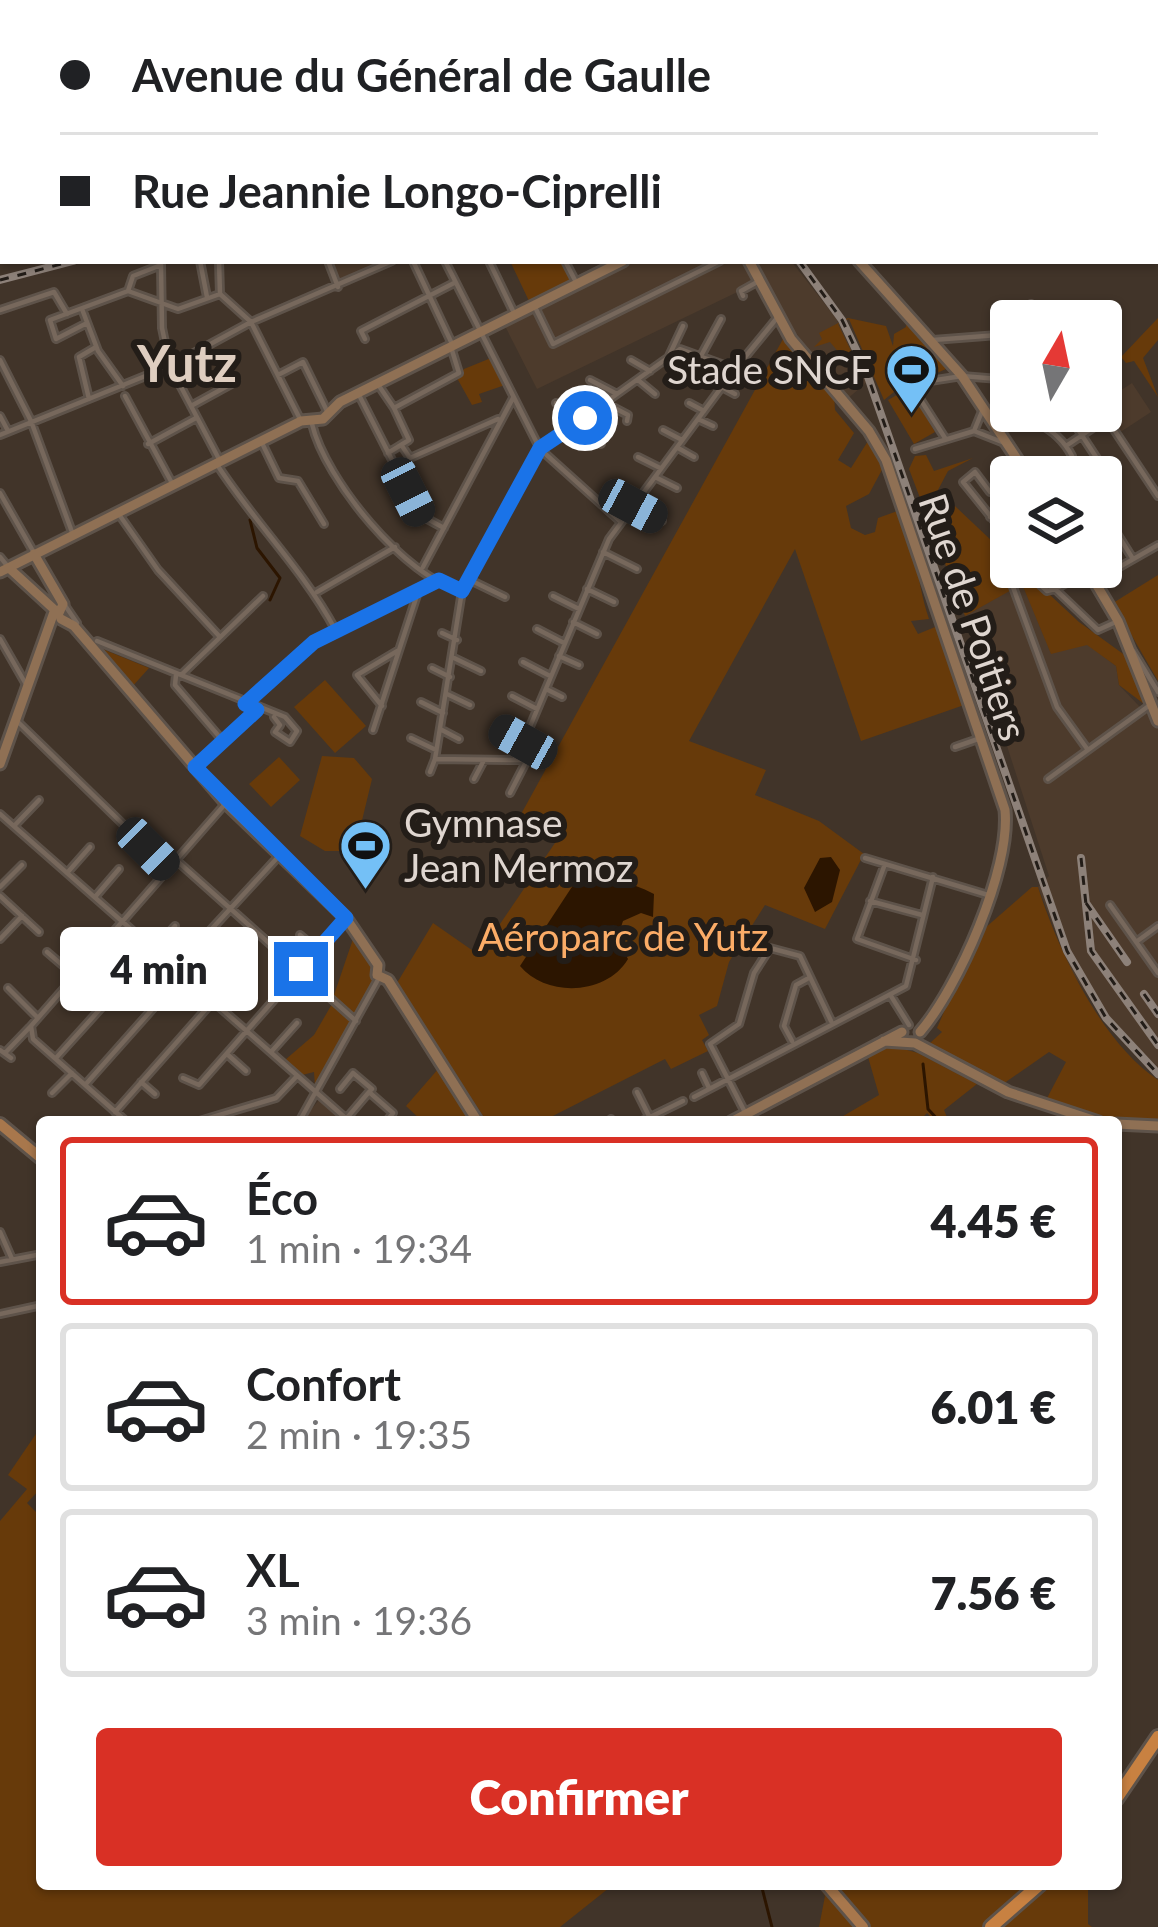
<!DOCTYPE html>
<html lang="fr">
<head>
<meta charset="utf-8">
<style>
	:root { --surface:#fff; --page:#f6f6f6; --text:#202124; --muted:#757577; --line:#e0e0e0; --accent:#d93025 }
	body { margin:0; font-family:Lato,sans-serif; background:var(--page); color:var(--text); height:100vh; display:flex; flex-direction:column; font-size:45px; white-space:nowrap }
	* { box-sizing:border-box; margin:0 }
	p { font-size:39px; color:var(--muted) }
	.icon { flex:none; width:66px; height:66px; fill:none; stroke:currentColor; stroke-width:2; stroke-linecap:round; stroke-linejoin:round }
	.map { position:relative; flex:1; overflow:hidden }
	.drawer { position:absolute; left:36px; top:1116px; width:1086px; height:774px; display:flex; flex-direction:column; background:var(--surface); border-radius:12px; box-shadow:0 3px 9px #0004 }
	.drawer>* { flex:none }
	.banner { position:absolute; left:0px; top:0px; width:1158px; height:264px; box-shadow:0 3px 9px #0004; display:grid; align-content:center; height:264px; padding:0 60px; background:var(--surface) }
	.needle { width:78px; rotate:9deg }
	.tools { position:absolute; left:990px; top:300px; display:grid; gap:24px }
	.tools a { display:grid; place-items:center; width:132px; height:132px; border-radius:12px; background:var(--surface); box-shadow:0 3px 9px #0004; font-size:60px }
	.end { position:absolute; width:54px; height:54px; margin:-27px; border:15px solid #1a73e8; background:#fff; box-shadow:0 0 0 6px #fff }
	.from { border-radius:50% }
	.bubble { position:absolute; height:84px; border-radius:12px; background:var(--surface); box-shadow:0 3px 9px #0004; font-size:39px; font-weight:800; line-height:84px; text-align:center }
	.car { position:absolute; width:36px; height:72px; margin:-36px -18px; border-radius:15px; box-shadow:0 0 9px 3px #0007; background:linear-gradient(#222 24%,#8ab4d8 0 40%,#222 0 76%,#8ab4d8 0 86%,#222 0) }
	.banner b { display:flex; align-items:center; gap:42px; height:114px; font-size:45px }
	.banner b+b { border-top:3px solid var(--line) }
	.banner i { width:30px; height:30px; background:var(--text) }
	ul { padding:21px 0 0; list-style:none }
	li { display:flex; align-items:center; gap:36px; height:168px; margin:0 24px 18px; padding:0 36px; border:6px solid var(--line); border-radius:12px }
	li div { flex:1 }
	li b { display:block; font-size:45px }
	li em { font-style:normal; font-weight:800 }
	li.active { border-color:var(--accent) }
	li>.icon { width:108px; height:108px; stroke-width:1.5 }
	.cta { display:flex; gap:24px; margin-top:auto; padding:24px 60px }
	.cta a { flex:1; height:138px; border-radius:12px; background:var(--accent); color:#fff; font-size:48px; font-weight:800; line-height:138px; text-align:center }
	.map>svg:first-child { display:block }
	.built { fill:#4d3b2c }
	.green { fill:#673a0a }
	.water { fill:#2c1500 }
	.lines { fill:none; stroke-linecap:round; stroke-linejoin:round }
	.stream { stroke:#2c1500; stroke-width:3 }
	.street-casing { stroke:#5e534a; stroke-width:10 }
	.secondary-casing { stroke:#5e534a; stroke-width:15 }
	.primary-casing { stroke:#5e534a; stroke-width:16 }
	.highway-casing { stroke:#5e534a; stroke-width:18 }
	.street { stroke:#77685c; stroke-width:4.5 }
	.secondary { stroke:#8f7054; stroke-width:9 }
	.primary { stroke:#a8774c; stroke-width:10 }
	.highway { stroke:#c88141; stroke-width:12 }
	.rail-casing { stroke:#8d8179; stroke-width:8 }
	.rail { stroke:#231d18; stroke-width:3; stroke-dasharray:9; stroke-linecap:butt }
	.route { stroke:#1a73e8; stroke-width:15 }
	.labels { text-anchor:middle; stroke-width:12; stroke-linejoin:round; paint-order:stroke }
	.poi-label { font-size:39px; fill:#dfd6d0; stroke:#231d18; text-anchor:end }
	.street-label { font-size:39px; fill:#dfd6d0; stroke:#231d18 }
	.park-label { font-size:39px; fill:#fbac67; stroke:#231d18 }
	.district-label { font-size:51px; font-weight:bold; fill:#dfcec0; stroke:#231d18 }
</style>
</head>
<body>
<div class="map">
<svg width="1158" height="1927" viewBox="0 0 1158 1927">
	<rect width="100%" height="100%" fill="#413429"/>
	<!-- built -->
	<path class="built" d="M 713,0 L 1030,0 L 1031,3 L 708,3 Z
		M 331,261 L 386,261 L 338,282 Z
		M 629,261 L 791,261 L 836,318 L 867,382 L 846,400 L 758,282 L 537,389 L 504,324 Z
		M 1132,383 L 1151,412 L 1119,433 L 1101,403 Z
		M 1022,583 L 1051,653 L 1087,644 L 1116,666 L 1119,685 L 1158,726 L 1158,1080 L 1105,1021 L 1070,969 L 1038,887 L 1049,876 L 965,616 Z
		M 319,1100 L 322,1101 L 347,1122 L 301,1122 Z"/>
	<!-- green -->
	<path class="green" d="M 0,0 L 133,0 L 135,3 L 3,3 L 0,59 Z
		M 510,261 L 563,261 L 573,280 L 529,301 Z
		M 848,318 L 886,326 L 893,346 L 894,334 L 906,327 L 906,321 L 948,368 L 924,379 L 898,352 L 910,379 L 884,400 L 849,319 L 838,324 L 865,380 L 852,356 L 841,355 L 830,342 L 814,347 L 822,339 L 819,333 Z
		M 1158,318 L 1158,340 L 1143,358 L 1158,397 L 1134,361 L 1126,363 L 1121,357 Z
		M 783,339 L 834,396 L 835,410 L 854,433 L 838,460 L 851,468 L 868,441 L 884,466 L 869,494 L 846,506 L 851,528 L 865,535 L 875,532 L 878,518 L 903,509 C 917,549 916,580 929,619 L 911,621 L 918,634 L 940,625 L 967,704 L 861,741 L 795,549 L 689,741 L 766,770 L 755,795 L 819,821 L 864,854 L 825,929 L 765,905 L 729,962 L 717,1006 L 699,1015 L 709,1035 L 702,1040 L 708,1051 L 671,1069 L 665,1059 L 541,1122 L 503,1122 L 499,1116 L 487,1122 L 397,983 L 433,923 L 479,955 L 559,837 L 520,816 Z
		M 491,358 L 505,385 L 479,394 L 482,402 L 472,405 L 457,378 L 464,369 Z
		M 909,388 L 935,432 L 914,444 L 888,400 Z
		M 926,455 L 934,471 L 973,458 L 948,471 L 938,490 L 1011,559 L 1011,567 L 1020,567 L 1079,622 L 1126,656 L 1144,704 L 1119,685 L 1116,666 L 1087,645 L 1051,654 L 1022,584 L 965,616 L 909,469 L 915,456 Z
		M 1158,575 L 1158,681 L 1113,603 Z
		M 100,648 L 149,668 L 131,688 Z
		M 325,680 L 366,726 L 335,753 L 294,707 Z
		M 322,756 L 354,758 L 372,779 L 358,837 L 340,851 L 325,851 L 300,836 Z
		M 279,757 L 300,780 L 271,807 L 249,784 Z
		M 1032,887 L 1038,887 C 1058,950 1101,1042 1158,1080 L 1158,1122 L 1091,1117 L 1045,1102 L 1066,1062 L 1049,1052 L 1000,1086 L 929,1044 L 942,1032 L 937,1028 L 977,935 Z
		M 354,936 L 372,964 L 375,981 L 353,1016 L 334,995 Z
		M 332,1004 L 353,1024 L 315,1086 L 314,1072 L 302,1075 L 285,1060 L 314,1035 Z
		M 889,1045 L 918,1053 L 977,1084 L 944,1110 L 949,1122 L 936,1122 L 927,1113 L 918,1122 L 833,1122 L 879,1095 L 866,1050 Z
		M 439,1068 L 472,1122 L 423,1122 L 406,1106 Z
		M 42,1425 L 42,1487 L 27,1503 L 42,1518 L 42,1884 L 614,1884 L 560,1927 L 0,1927 L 0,1521 L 27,1489 L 8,1475 Z
		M 817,1884 L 1088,1884 L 1088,1924 L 1092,1927 L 819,1927 L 825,1896 Z"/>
	<!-- water -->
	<path class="water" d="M 831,857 L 840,870 L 832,902 L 815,912 L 804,888 L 820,858 Z
		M 583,870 C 608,878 629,881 654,894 L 653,917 L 641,913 L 623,921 L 617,939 L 628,959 C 607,995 547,998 520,966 Z"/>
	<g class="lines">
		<!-- stream -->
		<path class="stream" d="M 250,520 L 257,548 L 280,578 L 270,600
			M 923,1064 L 928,1109 L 940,1122
			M 761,1884 L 772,1927"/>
		<defs>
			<path id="street" d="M 791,0 L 792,3
				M 200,261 L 207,297
				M 219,261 L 220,294 L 251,322 L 301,421
				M 328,261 L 338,287
				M 413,261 L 453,346
				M 445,261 L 540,449 L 621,522
				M 489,261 L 515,315
				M 565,261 L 577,284
				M 161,265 L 162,328 L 170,366 L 220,461
				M 128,291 L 178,309 L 220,294
				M 128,291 L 133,276 L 161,265
				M 743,296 L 741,291 L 759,281
				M 1031,304 L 1042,321
				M 534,305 L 553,344 L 720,261
				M 82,309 L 98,351 L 123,386
				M 0,310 L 54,292 L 67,314
				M 87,323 L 56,339 L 50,320 L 128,291
				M 365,339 L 361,331 L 454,283
				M 933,340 L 1011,334
				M 702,354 L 721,319
				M 668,358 L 683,326
				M 0,360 L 31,421 L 72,532
				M 631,360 L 650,371
				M 1101,367 L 1105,372
				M 736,368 L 777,318
				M 278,375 L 303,362 L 328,413
				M 590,380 L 617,394
				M 638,380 L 655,394
				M 377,383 L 394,408 L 459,373 L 451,347
				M 722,387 L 735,394
				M 359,395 L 420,515 L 444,528
				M 125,396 L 173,485
				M 89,399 L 79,357 L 96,347
				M 556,403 L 583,417
				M 689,403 L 704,411
				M 607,404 L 628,415 L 627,421
				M 191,406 L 233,383
				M 1101,410 L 1158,496
				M 1066,411 L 1115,486 L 1101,498
				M 0,416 L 8,431
				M 989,417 C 1022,410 1057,427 1072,456 L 1069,477
				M 698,419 L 713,426
				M 312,424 C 325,479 405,578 462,591
				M 575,428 L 601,444
				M 663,430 L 682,440
				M 974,431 L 1002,442
				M 974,431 L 983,409
				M 0,435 L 170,366 L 251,322 L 392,261
				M 945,438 L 915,391 L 917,383 L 962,376 L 1011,380
				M 262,443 L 279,478 L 298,481 L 324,524
				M 148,444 L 196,418
				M 402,446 L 410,458 L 498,419
				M 1066,446 L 1106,419
				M 678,448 L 694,457
				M 915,449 L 974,431
				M 388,453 L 409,440 L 394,408
				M 638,457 L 660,468
				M 216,463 C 253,521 302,568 335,629
				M 655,477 L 677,488
				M 613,484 L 639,497
				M 0,493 L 33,551
				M 1011,498 L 1003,487 L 990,492 L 975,472 L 963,482 L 1008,538 L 1002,557 L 1057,707 L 1088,750
				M 635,507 L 662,521
				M 1101,508 L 1133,559
				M 118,513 L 158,570 L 220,637
				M 990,517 L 1011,503
				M 603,552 L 637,569
				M 0,557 L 9,568
				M 423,567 L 513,398
				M 1021,567 L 1047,591 L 1055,589 L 1098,630 L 1118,621
				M 472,581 L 505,597
				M 1095,581 L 1158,545
				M 1057,588 L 1089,571
				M 587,589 L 614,602
				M 317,592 L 395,547
				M 553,596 L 579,609
				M 64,604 L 77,623
				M 573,622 L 597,634
				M 537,629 L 564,643
				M 442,633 L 457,640
				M 0,639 L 27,686
				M 97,641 L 285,717 L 297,731 L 290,742 L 275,732 L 280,725 L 274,717
				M 1133,651 L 1158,692
				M 559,656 L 579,665
				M 454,658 L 481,671
				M 523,662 L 550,676
				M 432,668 L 450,677
				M 176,675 L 175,685 L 223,741
				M 181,675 L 263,596
				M 546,689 L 562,697
				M 447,694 L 470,705
				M 512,696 L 537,709
				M 421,702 L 443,713
				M 245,704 L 314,642 L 439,580
				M 382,706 L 357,675 L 399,650
				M 17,721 L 168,868
				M 440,729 L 459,739
				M 373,730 L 419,589
				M 502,730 L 523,742
				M 411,738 L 436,750
				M 955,747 L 978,739
				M 514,760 L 534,760
				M 195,767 L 257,710
				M 430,772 L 435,759 L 514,760 L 518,755 L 609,539 L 735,369 L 680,349 L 540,449 L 532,460 L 462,591 L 435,759
				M 474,779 L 483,762
				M 1048,779 L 1150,705
				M 510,793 L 527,760
				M 0,814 L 350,1122
				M 14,826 L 39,800
				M 865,858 L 988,895
				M 176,860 L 356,1021
				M 885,864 L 857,939 L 916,960
				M 67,873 L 90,847
				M 0,887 L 22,865
				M 0,896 L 39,932
				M 95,897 L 119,869
				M 870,901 L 922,915
				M 1110,905 L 1158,973
				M 300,935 L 318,950
				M 0,939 L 22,916
				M 1136,942 L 1158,926
				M 47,952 L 74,975
				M 8,988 L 38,1018
				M 891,996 L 909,1025
				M 792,1041 L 784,1026 L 796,985 L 807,979
				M 0,1050 L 11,1058
				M 271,1052 L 297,1023
				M 5,1053 L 30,1027
				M 227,1054 L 246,1071
				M 56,1058 L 175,926
				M 702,1073 L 709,1088
				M 183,1078 L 199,1085 L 346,918
				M 141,1082 L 155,1094
				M 85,1085 L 212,942 L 207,934 L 278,857
				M 340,1089 L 353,1073 L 372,1089 L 369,1092
				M 637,1092 L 652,1122
				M 52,1093 L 72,1073
				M 694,1097 L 906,986 L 933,877
				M 115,1112 L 238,973
				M 346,1119 L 369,1092 L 393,1113 L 386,1122
				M 611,1119 L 612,1122
				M 127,1122 L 33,1039 L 31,1026 L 226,803
				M 196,1122 L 276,1098 L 297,1076
				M 299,1122 L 380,976
				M 640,1122 L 683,1101
				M 750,1122 L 710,1044 L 739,1024 L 754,973 L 770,948 L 800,956 L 831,1021
				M 0,1232 L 12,1259
				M 0,1262 L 42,1254
				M 0,1314 L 42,1305"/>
			<path id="secondary" d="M 1139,3 L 1145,0
				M 749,261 L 791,339 L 869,431 L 886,460 L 1005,810 C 1011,869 958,988 920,1032
				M 859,261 L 962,376 L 1029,477
				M 34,554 L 63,604 L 59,613
				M 1086,567 L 1118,621 L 1158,721
				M 9,568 L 57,612
				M 0,572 L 301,421 L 323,419 L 340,402 L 623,261
				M 61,619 L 74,626 L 226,803 L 346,918 L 378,965 L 377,975 L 388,980 L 478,1122
				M 0,764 L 54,612
				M 884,1041 L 915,1043 L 1008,1092 L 1099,1122
				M 731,1122 L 902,1032
				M 1116,1124 L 1158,1126"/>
			<path id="primary" d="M 0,1124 L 42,1159
				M 826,1884 L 863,1927"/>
			<path id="highway" d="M 1116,1799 L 1158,1737
				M 991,1927 L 1040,1884"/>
		</defs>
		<!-- street casing -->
		<use href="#street" class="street-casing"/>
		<!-- secondary casing -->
		<use href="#secondary" class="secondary-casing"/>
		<!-- primary casing -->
		<use href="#primary" class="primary-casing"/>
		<!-- highway casing -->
		<use href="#highway" class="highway-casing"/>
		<!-- street -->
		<use href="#street" class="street"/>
		<!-- secondary -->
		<use href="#secondary" class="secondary"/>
		<!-- primary -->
		<use href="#primary" class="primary"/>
		<!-- highway -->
		<use href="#highway" class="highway"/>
		<defs>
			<path id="rail" d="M 852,3 L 859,0
				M 799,261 L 842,320 L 866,371 L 1067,951 L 1106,1018 L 1158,1074
				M 0,280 L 73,261
				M 1081,858 L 1091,951 L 1158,1045
				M 1086,903 L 1127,962
				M 1144,994 L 1158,1014"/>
		</defs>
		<!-- rail casing -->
		<use href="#rail" class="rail-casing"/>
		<!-- rail -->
		<use href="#rail" class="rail"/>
	</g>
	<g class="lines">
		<!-- route -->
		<path class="route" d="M 301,969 L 346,918 L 195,767 L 257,710 L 245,704 L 314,642 L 439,580 L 462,591 L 540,448 L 585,418"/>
	</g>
	<!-- icons -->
	<defs>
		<symbol id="stadium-pin" viewBox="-11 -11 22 30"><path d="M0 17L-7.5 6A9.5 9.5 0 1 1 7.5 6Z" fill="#74c0f6" stroke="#231d18"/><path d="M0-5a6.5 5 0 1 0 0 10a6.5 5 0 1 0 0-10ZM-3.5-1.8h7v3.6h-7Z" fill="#111"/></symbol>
	</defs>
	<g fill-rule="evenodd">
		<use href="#stadium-pin" x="882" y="340" width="59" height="81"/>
		<use href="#stadium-pin" x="336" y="816" width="59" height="81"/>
	</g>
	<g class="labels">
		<!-- poi labels -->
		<g class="poi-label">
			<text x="872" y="384">Stade SNCF</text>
			<text x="404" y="837" text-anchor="start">Gymnase<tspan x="404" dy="45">Jean Mermoz</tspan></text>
		</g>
		<!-- street labels -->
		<g class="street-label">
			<text transform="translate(973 617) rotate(71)" y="14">Rue de Poitiers</text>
		</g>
		<!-- park labels -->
		<g class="park-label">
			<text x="623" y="951">Aéroparc de Yutz</text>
		</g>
		<!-- district labels -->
		<g class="district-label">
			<text x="187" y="382">Yutz</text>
		</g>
	</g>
</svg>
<div class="tools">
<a><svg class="needle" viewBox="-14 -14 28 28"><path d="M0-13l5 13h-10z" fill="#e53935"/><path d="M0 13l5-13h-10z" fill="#757577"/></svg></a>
<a><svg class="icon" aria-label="layers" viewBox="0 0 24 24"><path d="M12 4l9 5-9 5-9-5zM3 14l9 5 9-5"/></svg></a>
</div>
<i class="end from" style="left:585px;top:418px"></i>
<i class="end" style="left:301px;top:969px"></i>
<div class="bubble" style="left:60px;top:927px;width:198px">4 min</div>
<i class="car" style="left:408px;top:492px;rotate:153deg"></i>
<i class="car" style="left:633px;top:506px;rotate:118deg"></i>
<i class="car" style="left:523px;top:742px;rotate:299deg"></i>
<i class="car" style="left:148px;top:849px;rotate:135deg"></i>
<div class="banner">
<b><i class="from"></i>Avenue du Général de Gaulle</b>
<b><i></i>Rue Jeannie Longo-Ciprelli</b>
</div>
<section class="drawer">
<ul>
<li class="active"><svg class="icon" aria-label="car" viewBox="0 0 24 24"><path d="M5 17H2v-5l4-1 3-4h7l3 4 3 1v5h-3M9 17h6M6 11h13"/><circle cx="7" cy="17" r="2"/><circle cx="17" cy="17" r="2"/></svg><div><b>Éco</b><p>1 min · 19:34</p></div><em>4.45 €</em></li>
<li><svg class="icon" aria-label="car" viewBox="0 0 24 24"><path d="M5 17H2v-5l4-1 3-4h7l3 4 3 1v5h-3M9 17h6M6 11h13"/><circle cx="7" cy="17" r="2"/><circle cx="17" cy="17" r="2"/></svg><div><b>Confort</b><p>2 min · 19:35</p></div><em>6.01 €</em></li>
<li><svg class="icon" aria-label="car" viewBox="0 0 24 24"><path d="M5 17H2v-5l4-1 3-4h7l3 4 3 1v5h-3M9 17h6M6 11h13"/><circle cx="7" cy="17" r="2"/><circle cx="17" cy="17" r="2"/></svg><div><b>XL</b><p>3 min · 19:36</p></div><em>7.56 €</em></li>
</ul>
<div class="cta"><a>Confirmer</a></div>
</section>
</div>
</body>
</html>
